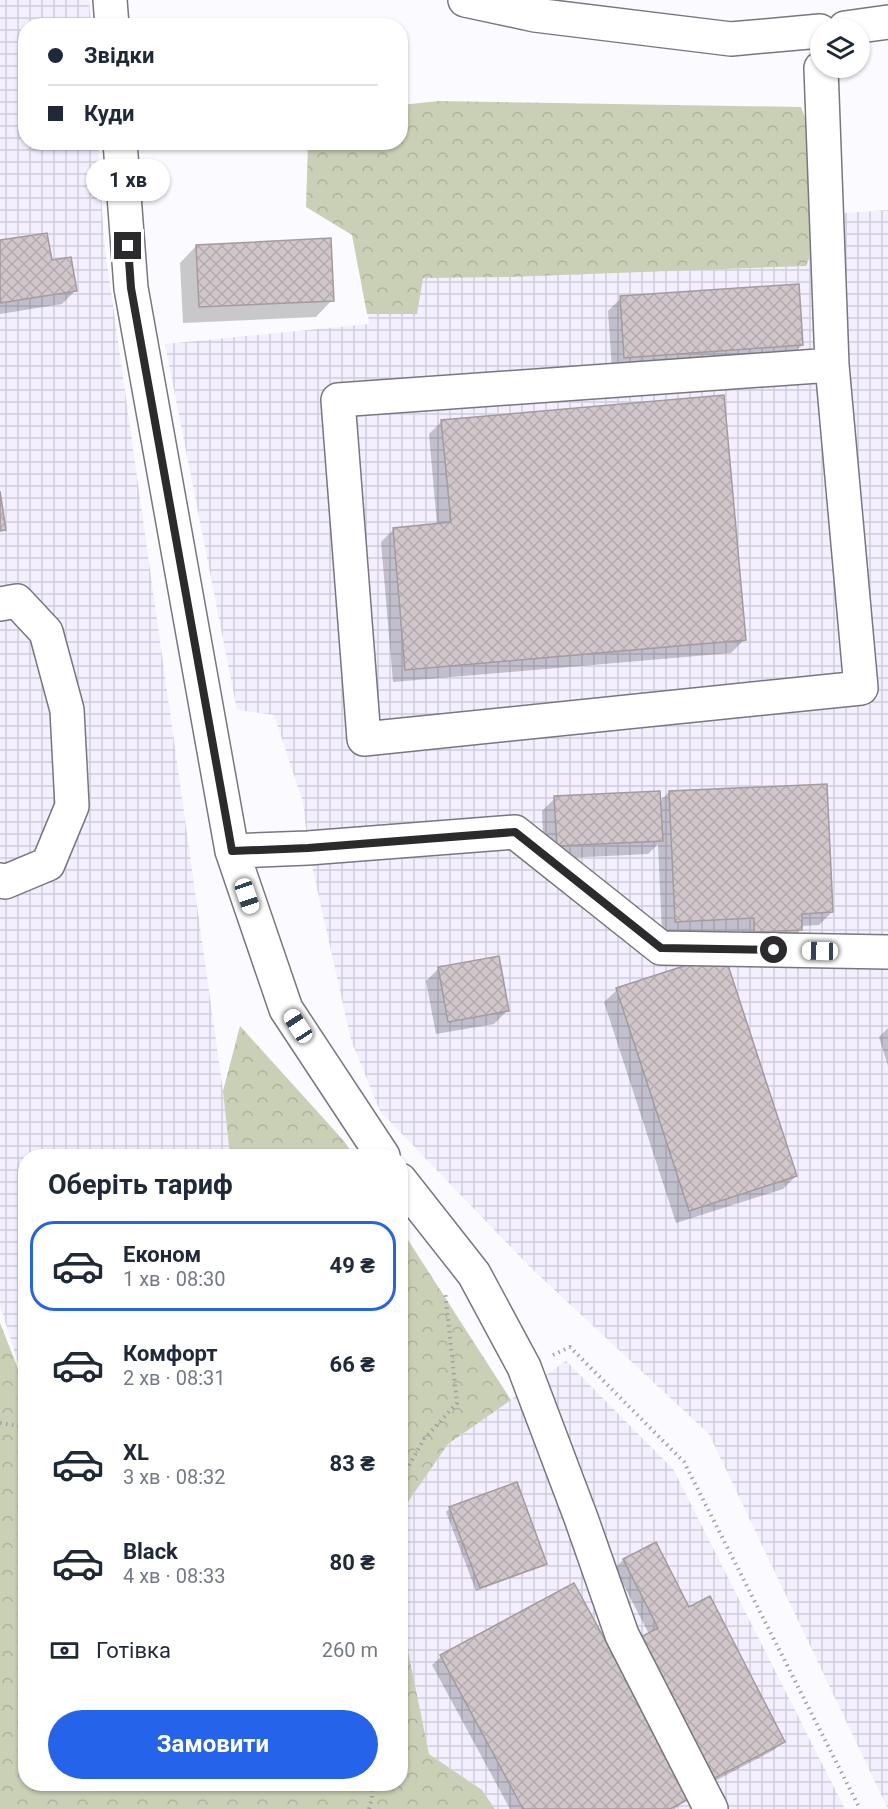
<!DOCTYPE html>
<html lang="uk">
<head>
<meta charset="utf-8">
<style>
	:root { --surface:#fff; --page:#f6f6f7; --text:#1f2937; --muted:#747a83; --line:#e0e1e3; --accent:#2563eb }
	body { margin:0; font-family:Roboto,sans-serif; background:var(--page); color:var(--text); height:100vh; display:flex; flex-direction:column; font-size:22px; white-space:nowrap }
	* { box-sizing:border-box; margin:0 }
	p { font-size:20px; color:var(--muted) }
	.icon { flex:none; width:33px; height:33px; fill:none; stroke:currentColor; stroke-width:2; stroke-linecap:round; stroke-linejoin:round }
	.map { position:relative; flex:1; overflow:hidden }
	.sheet { position:absolute; left:18px; top:1149px; width:390px; height:642px; display:flex; flex-direction:column; background:var(--surface); border-radius:24px; box-shadow:0 2px 4px #0004 }
	.sheet>* { flex:none }
	.banner { position:absolute; left:18px; top:18px; width:390px; height:132px; border-radius:24px; box-shadow:0 2px 4px #0004; display:grid; align-content:center; height:132px; padding:0 30px; background:var(--surface) }
	.tools { position:absolute; left:810px; top:18px; display:grid; gap:12px }
	.tools a { display:grid; place-items:center; width:60px; height:60px; border-radius:50%; background:var(--surface); box-shadow:0 2px 4px #0004; font-size:30px }
	.end { position:absolute; width:27px; height:27px; margin:-14px; border:8px solid #2b2a2d; background:#fff; box-shadow:0 0 0 3px #fff }
	.from { border-radius:50% }
	.bubble { position:absolute; height:42px; border-radius:21px; background:var(--surface); box-shadow:0 2px 4px #0004; font-size:20px; font-weight:700; line-height:42px; text-align:center }
	.car { position:absolute; width:18px; height:36px; margin:-18px -9px; border-radius:8px; box-shadow:0 0 4px 2px #0007; background:linear-gradient(#fff 24%,#345 0 40%,#fff 0 76%,#345 0 86%,#fff 0) }
	.banner b { display:flex; align-items:center; gap:21px; height:57px; font-size:22px }
	.banner b+b { border-top:2px solid var(--line) }
	.banner i { width:15px; height:15px; background:var(--text) }
	ul { padding:0; list-style:none }
	li { display:flex; align-items:center; gap:18px; height:90px; margin:0 12px 9px; padding:0 18px; border:3px solid transparent; border-radius:24px }
	li div { flex:1 }
	li b { display:block; font-size:22px }
	li em { font-style:normal; font-weight:700 }
	li.on { border-color:var(--accent) }
	li>.icon { width:54px; height:54px; stroke-width:1.5 }
	h2 { padding:0 30px; font-size:27px; line-height:72px }
	.pay { display:flex; align-items:center; gap:15px; height:66px; padding:0 30px; font-size:22px }
	.pay p { margin-inline-start:auto }
	.button { display:flex; gap:12px; margin-top:auto; padding:12px 30px }
	.button a { flex:1; height:69px; border-radius:36px; background:var(--accent); color:#fff; font-size:24px; font-weight:700; line-height:69px; text-align:center }
	.map>svg:first-child { display:block }
	.industrial { fill:url(#industrial-grid) }
	.forest { fill:url(#forest-crowns) }
	.shadow { fill:#0003 }
	.building { fill:url(#building-cross-hatch); stroke:#a49b9e; stroke-width:1.5 }
	.lines { fill:none; stroke-linecap:round; stroke-linejoin:round }
	.minor-casing { stroke:#78767e; stroke-width:36 }
	.path { stroke:#a1a0a4; stroke-width:4; stroke-dasharray:1.5 4.5; stroke-linecap:butt }
	.minor { stroke:#fff; stroke-width:33 }
	.route { stroke:#2b2a2d; stroke-width:8 }
</style>
</head>
<body>
<div class="map">
<svg width="888" height="1809" viewBox="0 0 888 1809">
	<defs>
		<pattern id="industrial-grid" width="8" height="8" patternUnits="userSpaceOnUse" patternTransform="scale(1.5)"><rect width="8" height="8" fill="#f3efff"/><path d="M0 4h8M4 0v8" fill="none" stroke="#d0cddb"/></pattern>
		<pattern id="forest-crowns" width="20" height="18" patternUnits="userSpaceOnUse" patternTransform="scale(1.5)"><rect width="20" height="18" fill="#cad0b5"/><path d="M2 6a3 3 0 1 1 6 0M12 15a3 3 0 1 1 6 0" fill="none" stroke="#aeb39c"/></pattern>
		<pattern id="building-cross-hatch" width="8" height="8" patternUnits="userSpaceOnUse" patternTransform="scale(1.5)"><rect width="8" height="8" fill="#d1c7ca"/><path d="M0 0l8 8M0 8l8-8" fill="none" stroke="#b4abae"/></pattern>
	</defs>
	<rect width="100%" height="100%" fill="#fbfafe"/>
	<!-- industrial -->
	<path class="industrial" d="M 0,0 L 89,0 L 91,25 L 26,26 L 26,142 L 98,143 L 104,241 L 223,1091 L 230,1156 L 26,1156 L 25,1379 L 22,1376 L 0,1305 Z
		M 888,210 L 888,1809 L 709,1434 L 531,1268 L 380,1111 L 351,1040 L 308,848 L 303,802 L 274,715 L 237,710 L 165,344 L 369,324 L 362,246 Z
		M 566,1361 L 673,1469 L 845,1809 L 495,1809 L 482,1790 L 429,1754 L 401,1628 L 400,1512 L 448,1444 Z"/>
	<!-- forest -->
	<path class="forest" d="M 439,101 L 801,107 L 835,197 L 806,266 L 506,277 L 423,278 L 417,314 L 367,314 L 352,235 L 306,207 L 308,143 L 400,142 L 401,105 Z
		M 240,1026 L 344,1141 L 354,1156 L 230,1156 L 223,1091 Z
		M 401,1229 L 511,1400 L 448,1444 L 401,1512 Z
		M 0,1323 L 21,1376 L 25,1377 L 26,1784 L 400,1784 L 401,1617 L 429,1754 L 482,1790 L 495,1809 L 0,1809 Z"/>
	<!-- shadow -->
	<path class="shadow" d="M 0,242 L 50,262 L 75,291 L 62,304 L 0,314 Z
		M 196,246 L 332,300 L 316,317 L 183,323 L 180,263 Z
		M 621,298 L 802,345 L 789,358 L 612,370 L 608,311 Z
		M 442,421 L 744,640 L 731,653 L 393,682 L 381,542 L 394,529 L 437,525 L 429,434 Z
		M 669,792 L 832,912 L 819,925 L 801,926 L 801,929 L 788,942 L 742,944 L 741,931 L 662,934 L 658,844 L 648,854 L 544,859 L 542,811 L 555,798 L 659,802 Z
		M 439,968 L 507,1011 L 494,1024 L 436,1034 L 426,981 Z
		M 617,990 L 796,1176 L 783,1189 L 676,1223 L 604,1002 Z
		M 888,1028 L 888,1066 L 879,1037 Z
		M 450,1508 L 545,1563 L 541,1567 L 476,1591 L 446,1512 Z
		M 623,1560 L 689,1609 L 783,1742 L 774,1750 L 700,1789 L 649,1634 L 615,1568 Z
		M 573,1585 L 689,1797 L 675,1809 L 510,1809 L 432,1665 L 441,1657 Z"/>
	<!-- building -->
	<path class="building" d="M 47,233 L 52,260 L 71,257 L 77,291 L 0,303 L 0,240 Z
		M 331,238 L 334,301 L 199,307 L 196,245 Z
		M 799,284 L 803,345 L 624,358 L 620,296 Z
		M 724,395 L 746,640 L 405,670 L 393,528 L 451,522 L 441,420 Z
		M 0,491 L 6,530 L 0,531 Z
		M 827,784 L 833,912 L 802,914 L 802,930 L 754,932 L 754,918 L 675,922 L 669,791 Z
		M 660,791 L 663,841 L 557,846 L 554,796 Z
		M 724,953 L 797,1176 L 689,1211 L 616,988 Z
		M 499,956 L 509,1011 L 448,1022 L 438,967 Z
		M 517,1482 L 547,1564 L 480,1588 L 449,1507 Z
		M 656,1542 L 689,1607 L 710,1596 L 785,1742 L 709,1781 L 635,1640 L 658,1628 L 623,1559 Z
		M 574,1583 L 691,1798 L 670,1809 L 523,1809 L 440,1655 Z"/>
	<g class="lines">
		<defs>
			<path id="minor" d="M 110,0 L 112,26
				M 465,0 L 535,15 L 731,39 L 820,31
				M 845,28 L 888,22
				M 821,68 L 832,365 L 861,688 L 364,739 L 338,400 L 832,365
				M 120,142 L 131,288 L 232,851 L 286,1009 L 383,1156
				M 0,604 L 17,601 L 46,632 L 67,710 L 72,806 L 48,864 L 5,882 L 0,880
				M 232,851 L 308,848 L 515,832 L 661,948 L 888,952
				M 400,1180 L 474,1274 L 524,1367 L 581,1518 L 622,1635 L 711,1809"/>
		</defs>
		<!-- minor casing -->
		<use href="#minor" class="minor-casing"/>
		<!-- path -->
		<path class="path" d="M 334,1156 L 342,1150
			M 553,1355 L 570,1347 L 684,1462 L 860,1809
			M 0,1423 L 26,1427
			M 400,1481 L 424,1439 L 457,1403 L 445,1291
			M 369,1809 L 372,1798 L 372,1784"/>
		<!-- minor -->
		<use href="#minor" class="minor"/>
	</g>
	<g class="lines">
		<!-- route -->
		<path class="route" d="M 128,246 L 131,288 L 232,851 L 308,848 L 515,832 L 661,948 L 774,950"/>
	</g>
</svg>
<div class="tools">
<a><svg class="icon" aria-label="layers" viewBox="0 0 24 24"><path d="M12 4l9 5-9 5-9-5zM3 14l9 5 9-5"/></svg></a>
</div>
<i class="end from" style="left:774px;top:950px"></i>
<i class="end" style="left:128px;top:246px"></i>
<div class="bubble" style="left:86px;top:159px;width:84px">1 хв</div>
<i class="car" style="left:247px;top:896px;rotate:161deg"></i>
<i class="car" style="left:820px;top:951px;rotate:271deg"></i>
<i class="car" style="left:298px;top:1026px;rotate:327deg"></i>
<div class="banner">
<b><i class="from"></i>Звідки</b>
<b><i></i>Куди</b>
</div>
<section class="sheet">
<h2>Оберіть тариф</h2>
<ul>
<li class="on"><svg class="icon" aria-label="car" viewBox="0 0 24 24"><path d="M5 17H2v-5l4-1 3-4h7l3 4 3 1v5h-3M9 17h6M6 11h13"/><circle cx="7" cy="17" r="2"/><circle cx="17" cy="17" r="2"/></svg><div><b>Економ</b><p>1 хв · 08:30</p></div><em>49 ₴</em></li>
<li><svg class="icon" aria-label="car" viewBox="0 0 24 24"><path d="M5 17H2v-5l4-1 3-4h7l3 4 3 1v5h-3M9 17h6M6 11h13"/><circle cx="7" cy="17" r="2"/><circle cx="17" cy="17" r="2"/></svg><div><b>Комфорт</b><p>2 хв · 08:31</p></div><em>66 ₴</em></li>
<li><svg class="icon" aria-label="car" viewBox="0 0 24 24"><path d="M5 17H2v-5l4-1 3-4h7l3 4 3 1v5h-3M9 17h6M6 11h13"/><circle cx="7" cy="17" r="2"/><circle cx="17" cy="17" r="2"/></svg><div><b>XL</b><p>3 хв · 08:32</p></div><em>83 ₴</em></li>
<li><svg class="icon" aria-label="car" viewBox="0 0 24 24"><path d="M5 17H2v-5l4-1 3-4h7l3 4 3 1v5h-3M9 17h6M6 11h13"/><circle cx="7" cy="17" r="2"/><circle cx="17" cy="17" r="2"/></svg><div><b>Black</b><p>4 хв · 08:33</p></div><em>80 ₴</em></li>
</ul>
<div class="pay"><svg class="icon" aria-label="cash" viewBox="0 0 24 24"><path d="M3 7h18v10H3z"/><circle cx="12" cy="12" r="2"/></svg>Готівка<p>260 m</p></div>
<div class="button"><a>Замовити</a></div>
</section>
</div>
</body>
</html>
